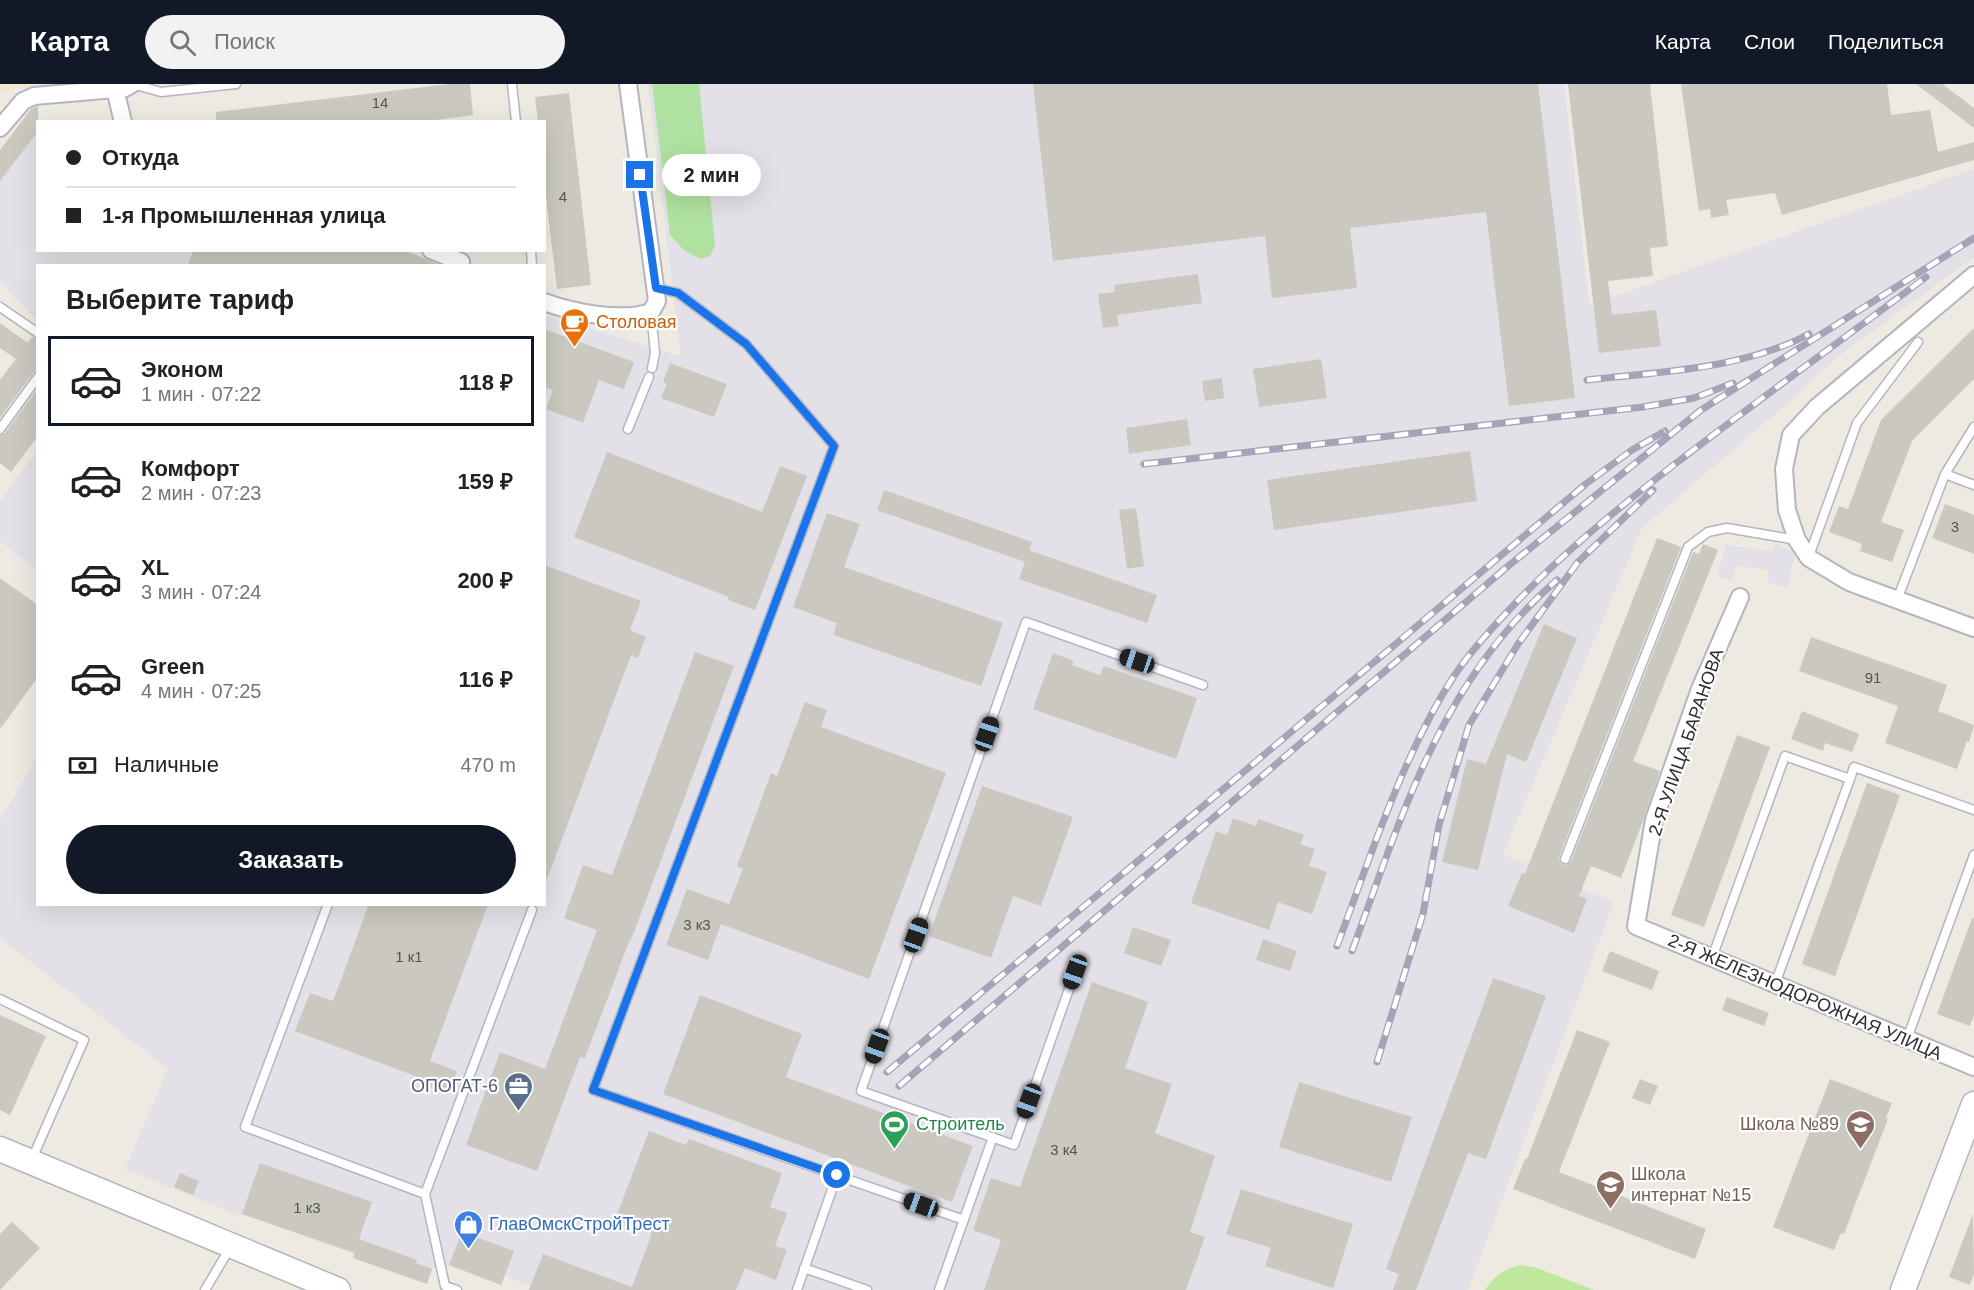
<!DOCTYPE html>
<html lang="ru">
<head>
<meta charset="utf-8">
<style>
	:root { --surface:#fff; --page:#f2f2f2; --text:#222; --muted:#767676; --line:#e0e0e0; --accent:#111827 }
	body { margin:0; font-family:Helvetica,sans-serif; background:var(--page); color:var(--text); height:100vh; display:flex; flex-direction:column; font-size:22px; white-space:nowrap }
	* { box-sizing:border-box; margin:0 }
	p { font-size:20px; color:var(--muted) }
	.icon { flex:none; width:33px; height:33px; fill:none; stroke:currentColor; stroke-width:2; stroke-linecap:round; stroke-linejoin:round }
	.map { position:relative; flex:1; overflow:hidden }
	.sheet { position:absolute; left:36px; top:180px; width:510px; height:642px; display:flex; flex-direction:column; background:var(--surface); border-radius:0px; box-shadow:0 6px 24px #0002 }
	.sheet>* { flex:none }
	.hud { position:absolute; left:36px; top:36px; width:510px; height:132px; border-radius:0px; box-shadow:0 6px 24px #0002; display:grid; align-content:center; height:132px; padding:0 30px; background:var(--surface) }
	.end { position:absolute; width:27px; height:27px; margin:-14px; border:8px solid #1a73e8; background:#fff; box-shadow:0 0 0 3px #fff }
	.from { border-radius:50% }
	.bubble { position:absolute; height:42px; border-radius:21px; background:var(--surface); box-shadow:0 6px 24px #0002; font-size:20px; font-weight:800; line-height:42px; text-align:center }
	.car { position:absolute; width:18px; height:36px; margin:-18px -9px; border-radius:8px; box-shadow:0 0 4px 2px #0007; background:linear-gradient(#222 24%,#8ab4d8 0 40%,#222 0 76%,#8ab4d8 0 86%,#222 0) }
	.hud b { display:flex; align-items:center; gap:21px; height:57px; font-size:22px }
	.hud b+b { border-top:2px solid var(--line) }
	.hud i { width:15px; height:15px; background:var(--text) }
	ul { padding:0; list-style:none }
	li { display:flex; align-items:center; gap:18px; height:90px; margin:0 12px 9px; padding:0 18px; border:3px solid transparent; border-radius:0px }
	li div { flex:1 }
	li b { display:block; font-size:22px }
	li em { font-style:normal; font-weight:800 }
	li.active { border-color:var(--accent) }
	li>.icon { width:54px; height:54px; stroke-width:1.5 }
	h2 { padding:0 30px; font-size:27px; line-height:72px }
	.pay { display:flex; align-items:center; gap:15px; height:66px; padding:0 30px; font-size:22px }
	.pay p { margin-inline-start:auto }
	.button { display:flex; gap:12px; margin-top:auto; padding:12px 30px }
	.button a { flex:1; height:69px; border-radius:36px; background:var(--accent); color:#fff; font-size:24px; font-weight:800; line-height:69px; text-align:center }
	header { display:flex; align-items:center; gap:36px; box-sizing:border-box; height:84px; padding:0 30px; background:var(--accent); color:#fff }
	header strong { font-size:28px }
	nav { display:flex; gap:33px; margin-inline-start:auto; font-size:21px }
	.search { width:420px; height:54px; background:var(--page); display:flex; align-items:center; gap:15px; box-sizing:border-box; padding:0 21px; border-radius:33px; color:var(--muted); font-size:22px }
	.map>svg:first-child { display:block }
	.industrial { fill:#e3e1e7 }
	.education { fill:#eee8d1 }
	.green { fill:#afe2a0 }
	.pitch { fill:#c0e89c }
	.building { fill:#cac8bf }
	.lines { fill:none; stroke-linecap:round; stroke-linejoin:round }
	.lane-casing { stroke:#b4b5c0; stroke-width:11 }
	.street-casing { stroke:#b4b5c0; stroke-width:20 }
	.secondary-casing { stroke:#b4b5c0; stroke-width:27 }
	.lane { stroke:#fff; stroke-width:8 }
	.street { stroke:#fff; stroke-width:16 }
	.secondary { stroke:#fff; stroke-width:24 }
	.rail-casing { stroke:#a3a4b7; stroke-width:7 }
	.rail { stroke:#fff; stroke-width:4.5; stroke-dasharray:14; stroke-linecap:butt }
	.route { stroke:#1a73e8; stroke-width:8 }
	.labels { text-anchor:middle; stroke-width:4.5; stroke-linejoin:round; paint-order:stroke }
	.number-label { font-size:15px; fill:#545452 }
	.food-label { font-size:18px; fill:#c56008; stroke:#fff; text-anchor:start }
	.street-label { font-size:18px; fill:#2d2d2d; stroke:#fff }
	.service-label { font-size:18px; fill:#4e5e75; stroke:#fff; text-anchor:end }
	.leisure-label { font-size:18px; fill:#27864d; stroke:#fff; text-anchor:start }
	.education-label { font-size:18px; fill:#785e54; stroke:#fff; text-anchor:end }
	.shop-label { font-size:18px; fill:#366cbe; stroke:#fff; text-anchor:start }
</style>
</head>
<body>
<header>
<strong>Карта</strong>
<div class="search"><svg class="icon" aria-label="search" viewBox="0 0 24 24"><circle cx="10" cy="10" r="6"/><path d="M15 15l6 6"/></svg>Поиск</div>
<nav><a>Карта</a><a>Слои</a><a>Поделиться</a></nav>
</header>
<div class="map">
<svg width="1974" height="1206" viewBox="0 0 1974 1206">
	<rect width="100%" height="100%" fill="#eeeae1"/>
	<!-- industrial -->
	<path class="industrial" d="M 648,0 L 1564,0 L 1589,221 L 1974,85 L 1974,173 L 1839,272 L 1780,326 L 1642,444 L 1503,770 L 1614,818 L 1468,1206 L 531,1206 L 530,1202 L 505,1192 L 501,1201 L 449,1181 L 432,1185 L 427,1200 L 353,1174 L 354,1168 L 242,1130 L 241,1132 L 125,1085 L 168,985 L 0,854 L 0,737 L 37,672 L 38,820 L 544,820 L 545,231 L 681,272 Z
		M 37,47 L 38,166 L 357,166 L 397,181 L 38,182 L 37,236 L 0,197 L 0,97 Z
		M 37,367 L 37,486 L 0,457 L 0,417 Z
		M 1775,459 L 1795,469 L 1788,504 L 1767,498 L 1769,486 L 1737,482 L 1732,497 L 1717,492 L 1726,461 L 1773,467 Z"/>
	<!-- education -->
	<path class="education" d="M 0,0 L 65,0 L 0,7 Z"/>
	<!-- green -->
	<path class="green" d="M 652,0 L 699,0 L 715,161 L 710,172 L 701,175 C 687,169 679,163 670,150 Z"/>
	<!-- pitch -->
	<path class="pitch" d="M 1521,1181 L 1537,1184 L 1594,1206 L 1485,1206 C 1495,1191 1504,1185 1521,1181 Z"/>
	<!-- building -->
	<path class="building" d="M 449,0 L 470,0 L 473,31 L 421,38 L 216,38 L 216,28 Z
		M 1033,0 L 1538,0 L 1575,314 L 1509,322 L 1486,128 L 1350,144 L 1357,204 L 1272,214 L 1265,152 L 1053,177 Z
		M 1568,0 L 1650,0 L 1668,162 L 1650,164 L 1653,192 L 1608,197 L 1612,231 L 1656,226 L 1661,262 L 1599,269 Z
		M 1681,0 L 1887,0 L 1891,31 L 1930,26 L 1938,68 L 1974,58 L 1974,76 L 1782,131 L 1775,109 L 1726,116 L 1729,131 L 1711,134 L 1710,125 L 1699,127 Z
		M 1916,0 L 1942,0 L 1974,24 L 1974,44 Z
		M 569,9 L 591,201 L 557,205 L 544,97 L 544,38 L 538,38 L 535,13 Z
		M 38,22 L 38,47 L 0,97 L 0,66 L 31,25 Z
		M 193,166 L 404,166 L 440,181 L 188,182 Z
		M 1198,190 L 1202,219 L 1117,231 L 1119,242 L 1103,244 L 1098,210 L 1115,208 L 1114,201 Z
		M 0,239 L 28,259 L 32,253 L 38,255 L 38,287 L 33,289 L 0,334 L 0,296 L 16,275 L 0,264 Z
		M 1974,244 L 1974,295 L 1912,357 L 1881,438 L 1904,446 L 1892,478 L 1860,467 L 1862,460 L 1829,448 L 1839,422 L 1848,425 L 1881,336 Z
		M 544,245 L 634,278 L 624,305 L 599,296 L 583,339 L 546,325 L 553,306 L 544,303 Z
		M 1321,275 L 1327,314 L 1259,323 L 1253,285 Z
		M 670,279 L 727,300 L 714,333 L 661,314 L 667,300 L 663,298 Z
		M 1222,294 L 1224,314 L 1205,317 L 1202,297 Z
		M 38,304 L 38,352 L 11,388 L 0,379 L 0,351 L 5,349 Z
		M 1187,335 L 1191,361 L 1129,370 L 1126,344 Z
		M 1470,367 L 1477,417 L 1274,446 L 1267,396 Z
		M 607,368 L 762,428 L 780,382 L 807,392 L 755,526 L 728,516 L 729,513 L 574,453 Z
		M 884,406 L 1032,458 L 1029,466 L 1157,511 L 1147,539 L 1019,495 L 1025,478 L 877,426 Z
		M 1945,420 L 1974,431 L 1974,470 L 1932,454 Z
		M 1136,424 L 1144,482 L 1127,485 L 1119,426 Z
		M 827,429 L 860,440 L 844,483 L 1003,539 L 981,602 L 833,551 L 837,539 L 793,523 Z
		M 1657,454 L 1681,463 L 1559,773 L 1560,778 L 1563,781 L 1568,780 L 1571,777 L 1693,468 L 1699,470 L 1703,460 L 1718,466 L 1633,677 L 1660,687 L 1643,737 L 1621,794 L 1591,782 L 1579,812 L 1587,815 L 1574,849 L 1508,822 L 1522,789 L 1525,790 Z
		M 544,481 L 641,517 L 630,546 L 646,553 L 638,574 L 631,571 L 546,798 L 544,798 Z
		M 0,494 L 38,521 L 38,593 L 0,645 Z
		M 1544,540 L 1577,554 L 1526,678 L 1507,670 L 1478,786 L 1442,778 L 1467,675 L 1486,680 Z
		M 1811,553 L 1947,601 L 1938,627 L 1974,641 L 1969,658 L 1967,657 L 1957,685 L 1885,659 L 1898,622 L 1799,587 Z
		M 695,568 L 734,582 L 631,856 L 630,855 L 585,974 L 580,973 L 537,1087 L 466,1061 L 500,968 L 545,985 L 597,846 L 564,834 L 583,781 L 612,791 Z
		M 1053,569 L 1074,577 L 1072,581 L 1100,591 L 1104,582 L 1197,614 L 1176,675 L 1033,625 Z
		M 805,618 L 827,626 L 821,643 L 946,689 L 869,895 L 721,840 L 708,876 L 666,861 L 687,805 L 729,820 L 743,785 L 737,782 L 771,689 L 777,692 Z
		M 1802,627 L 1859,650 L 1852,668 L 1825,659 L 1823,667 L 1791,655 Z
		M 1737,651 L 1770,663 L 1704,843 L 1671,831 Z
		M 1867,699 L 1900,711 L 1835,892 L 1802,880 Z
		M 982,702 L 1073,733 L 1041,822 L 1013,812 L 991,874 L 929,852 Z
		M 1233,734 L 1256,742 L 1258,735 L 1304,751 L 1300,760 L 1315,765 L 1309,782 L 1327,788 L 1312,830 L 1278,818 L 1269,846 L 1191,819 L 1216,747 L 1227,751 Z
		M 369,820 L 488,820 L 430,977 L 457,987 L 449,1010 L 424,1001 L 426,996 L 295,947 L 310,909 L 333,917 Z
		M 1972,834 L 1974,834 L 1974,931 L 1970,942 L 1937,930 Z
		M 1133,843 L 1171,856 L 1161,882 L 1124,869 Z
		M 1263,855 L 1297,867 L 1290,887 L 1256,876 Z
		M 1610,867 L 1659,887 L 1652,906 L 1602,887 Z
		M 1493,894 L 1546,912 L 1486,1075 L 1468,1069 L 1416,1206 L 1393,1206 L 1399,1190 L 1386,1185 Z
		M 1092,898 L 1148,918 L 1125,984 L 1172,1000 L 1155,1049 L 1215,1072 L 1190,1148 L 1205,1153 L 1186,1206 L 984,1206 L 1001,1156 L 973,1146 L 991,1094 L 1020,1103 Z
		M 700,911 L 802,950 L 786,993 L 973,1062 L 952,1118 L 663,1010 Z
		M 1727,913 L 1769,929 L 1764,942 L 1722,926 Z
		M 0,931 L 46,952 L 10,1031 L 0,1026 Z
		M 1577,946 L 1610,958 L 1559,1088 L 1706,1145 L 1695,1175 L 1513,1105 L 1525,1075 L 1527,1075 Z
		M 1640,995 L 1658,1002 L 1650,1021 L 1632,1014 Z
		M 1830,995 L 1892,1019 L 1886,1034 L 1888,1035 L 1866,1092 L 1844,1150 L 1841,1149 L 1834,1166 L 1773,1143 Z
		M 1299,998 L 1412,1033 L 1391,1098 L 1279,1063 Z
		M 649,1047 L 686,1061 L 689,1055 L 782,1089 L 770,1123 L 787,1129 L 775,1162 L 787,1166 L 776,1196 L 745,1184 L 736,1206 L 529,1206 L 543,1170 L 632,1203 L 652,1149 L 615,1136 Z
		M 260,1079 L 372,1118 L 359,1155 L 417,1176 L 416,1179 L 432,1185 L 427,1200 L 353,1174 L 357,1162 L 354,1169 L 242,1130 Z
		M 180,1089 L 199,1097 L 193,1111 L 174,1103 Z
		M 1241,1105 L 1353,1140 L 1333,1204 L 1265,1182 L 1271,1164 L 1226,1150 Z
		M 1973,1130 L 1974,1190 L 1970,1201 L 1949,1193 Z
		M 12,1138 L 40,1164 L 0,1206 L 0,1150 Z
		M 462,1148 L 514,1167 L 501,1201 L 449,1181 Z"/>
	<g class="lines">
		<defs>
			<path id="lane" d="M 132,0 L 161,8 L 236,0
				M 512,0 L 516,38
				M 531,166 L 532,182
				M 656,204 L 678,209 L 746,260 L 834,362 L 593,1006 L 964,1136
				M 0,223 L 38,249
				M 651,228 L 655,269 L 652,284
				M 0,345 L 38,293
				M 628,345 L 649,293
				M 1945,390 L 1974,401
				M 1809,472 L 1857,339 L 1918,258
				M 1897,516 L 1945,390 L 1974,343
				M 1850,695 L 1854,683 L 1974,726
				M 1565,775 L 1688,463 L 1708,448 L 1727,444 L 1797,456
				M 328,820 L 245,1043 L 425,1110
				M 1712,874 L 1785,672 L 1850,695 L 1775,900
				M 1075,888 L 1014,1061 L 861,1007 L 1026,538 L 1203,601
				M 0,915 L 84,956 L 32,1075
				M 1907,955 L 1974,771
				M 804,1184 L 867,1206
				M 205,1206 L 230,1164
				M 457,1206 L 445,1202 L 425,1110 L 532,826
				M 797,1206 L 837,1091
				M 939,1206 L 993,1053"/>
			<path id="street" d="M 115,5 L 123,38
				M 0,44 L 23,17 L 34,12 L 115,5 L 125,4 L 132,0
				M 431,166 L 461,178
				M 1974,191 L 1817,323 L 1791,351 L 1784,385 L 1787,426 L 1797,456 L 1809,474 L 1849,498 L 1974,544
				M 544,218 C 575,229 620,238 651,228 L 657,217 L 628,0
				M 1740,513 L 1700,605 L 1654,736 L 1636,842 L 1974,983"/>
			<path id="secondary" d="M 0,1065 L 338,1206
				M 1903,1206 L 1974,1020"/>
		</defs>
		<!-- lane casing -->
		<use href="#lane" class="lane-casing"/>
		<!-- street casing -->
		<use href="#street" class="street-casing"/>
		<!-- secondary casing -->
		<use href="#secondary" class="secondary-casing"/>
		<!-- lane -->
		<use href="#lane" class="lane"/>
		<!-- street -->
		<use href="#street" class="street"/>
		<!-- secondary -->
		<use href="#secondary" class="secondary"/>
		<defs>
			<path id="rail" d="M 1587,296 C 1659,288 1744,285 1809,250
				M 1144,380 L 1643,323 L 1694,314 L 1733,299
				M 1337,862 C 1370,774 1403,670 1454,592 C 1470,568 1490,546 1510,525 C 1560,471 1617,425 1675,380 C 1758,316 1842,256 1926,193
				M 1352,867 C 1403,729 1441,596 1557,496
				M 1377,978 L 1423,830 L 1439,741 L 1469,641 L 1518,560 L 1578,478 L 1653,406
				M 887,988 L 1587,399 L 1632,366 L 1665,347
				M 899,1002 L 1507,483 L 1701,326 L 1974,154"/>
		</defs>
		<!-- rail casing -->
		<use href="#rail" class="rail-casing"/>
		<!-- rail -->
		<use href="#rail" class="rail"/>
	</g>
	<g class="lines">
		<!-- route -->
		<path class="route" d="M 640,91 L 656,204 L 678,209 L 746,260 L 834,362 L 593,1006 L 837,1091"/>
	</g>
	<!-- icons -->
	<defs>
		<symbol id="cafe-pin" viewBox="-11 -11 22 30"><path d="M0 17L-7.5 6A9.5 9.5 0 1 1 7.5 6Z" fill="#e8710a" stroke="#fff"/><path d="M-5.5-4.5H6V0H3Q3 3.5 0 3.5H-2.5Q-5.5 3.5-5.5 0ZM3-3.2v2h1.7v-2ZM-6 4.5H4V6H-6Z" fill="#fff"/></symbol>
		<symbol id="office-pin" viewBox="-11 -11 22 30"><path d="M0 17L-7.5 6A9.5 9.5 0 1 1 7.5 6Z" fill="#5c6f8a" stroke="#fff"/><path d="M-6-3h4V-5.5h4V-3h4V5H-6ZM-1-4.5V-3h2v-1.5ZM-6 0V1H6V0Z" fill="#fff"/></symbol>
		<symbol id="stadium-pin" viewBox="-11 -11 22 30"><path d="M0 17L-7.5 6A9.5 9.5 0 1 1 7.5 6Z" fill="#2e9e5b" stroke="#fff"/><path d="M0-5a6.5 5 0 1 0 0 10a6.5 5 0 1 0 0-10ZM-3.5-1.8h7v3.6h-7Z" fill="#fff"/></symbol>
		<symbol id="school-pin" viewBox="-11 -11 22 30"><path d="M0 17L-7.5 6A9.5 9.5 0 1 1 7.5 6Z" fill="#8d6e63" stroke="#fff"/><path d="M0-5L7-2L0 1L-7-2ZM-4 1L0 2.5L4 1V4Q0 6-4 4Z" fill="#fff"/></symbol>
		<symbol id="shop-pin" viewBox="-11 -11 22 30"><path d="M0 17L-7.5 6A9.5 9.5 0 1 1 7.5 6Z" fill="#3f7fe0" stroke="#fff"/><path d="M-5-2.5h2.3a2.7 3.5 0 0 1 5.4 0H5L5.5 6h-11ZM-1.5-2.5h3a1.5 2.3 0 0 0-3 0Z" fill="#fff"/></symbol>
	</defs>
	<g fill-rule="evenodd">
		<use href="#cafe-pin" x="558" y="222" width="33" height="45"/>
		<use href="#office-pin" x="502" y="986" width="33" height="45"/>
		<use href="#stadium-pin" x="878" y="1024" width="33" height="45"/>
		<use href="#school-pin" x="1844" y="1024" width="33" height="45"/>
		<use href="#school-pin" x="1594" y="1084" width="33" height="45"/>
		<use href="#shop-pin" x="452" y="1124" width="33" height="45"/>
	</g>
	<g class="labels">
		<!-- number labels -->
		<g class="number-label">
			<text x="380" y="24">14</text>
			<text x="563" y="118">4</text>
			<text x="1955" y="448">3</text>
			<text x="1873" y="599">91</text>
			<text x="697" y="846">3 к3</text>
			<text x="409" y="878">1 к1</text>
			<text x="1064" y="1071">3 к4</text>
			<text x="307" y="1129">1 к3</text>
		</g>
		<!-- food labels -->
		<g class="food-label">
			<text x="596" y="244">Столовая</text>
		</g>
		<!-- street labels -->
		<g class="street-label">
			<text transform="translate(1686 658) rotate(-71)" y="6">2-Я УЛИЦА БАРАНОВА</text>
			<text transform="translate(1805 913) rotate(23)" y="6">2-Я ЖЕЛЕЗНОДОРОЖНАЯ УЛИЦА</text>
		</g>
		<!-- service labels -->
		<g class="service-label">
			<text x="498" y="1008">ОПОГАТ-6</text>
		</g>
		<!-- leisure labels -->
		<g class="leisure-label">
			<text x="916" y="1046">Строитель</text>
		</g>
		<!-- education labels -->
		<g class="education-label">
			<text x="1839" y="1046">Школа №89</text>
			<text x="1631" y="1096" text-anchor="start">Школа<tspan x="1631" dy="21">интернат №15</tspan></text>
		</g>
		<!-- shop labels -->
		<g class="shop-label">
			<text x="489" y="1146">ГлавОмскСтройТрест</text>
		</g>
	</g>
</svg>
<i class="end from" style="left:837px;top:1091px"></i>
<i class="end" style="left:640px;top:91px"></i>
<div class="bubble" style="left:662px;top:70px;width:99px">2 мин</div>
<i class="car" style="left:1137px;top:577px;rotate:289deg"></i>
<i class="car" style="left:987px;top:650px;rotate:19deg"></i>
<i class="car" style="left:916px;top:851px;rotate:20deg"></i>
<i class="car" style="left:1075px;top:888px;rotate:200deg"></i>
<i class="car" style="left:877px;top:962px;rotate:200deg"></i>
<i class="car" style="left:1029px;top:1017px;rotate:200deg"></i>
<i class="car" style="left:921px;top:1121px;rotate:290deg"></i>
<div class="hud">
<b><i class="from"></i>Откуда</b>
<b><i></i>1-я Промышленная улица</b>
</div>
<section class="sheet">
<h2>Выберите тариф</h2>
<ul>
<li class="active"><svg class="icon" aria-label="car" viewBox="0 0 24 24"><path d="M5 17H2v-5l4-1 3-4h7l3 4 3 1v5h-3M9 17h6M6 11h13"/><circle cx="7" cy="17" r="2"/><circle cx="17" cy="17" r="2"/></svg><div><b>Эконом</b><p>1 мин · 07:22</p></div><em>118 ₽</em></li>
<li><svg class="icon" aria-label="car" viewBox="0 0 24 24"><path d="M5 17H2v-5l4-1 3-4h7l3 4 3 1v5h-3M9 17h6M6 11h13"/><circle cx="7" cy="17" r="2"/><circle cx="17" cy="17" r="2"/></svg><div><b>Комфорт</b><p>2 мин · 07:23</p></div><em>159 ₽</em></li>
<li><svg class="icon" aria-label="car" viewBox="0 0 24 24"><path d="M5 17H2v-5l4-1 3-4h7l3 4 3 1v5h-3M9 17h6M6 11h13"/><circle cx="7" cy="17" r="2"/><circle cx="17" cy="17" r="2"/></svg><div><b>XL</b><p>3 мин · 07:24</p></div><em>200 ₽</em></li>
<li><svg class="icon" aria-label="car" viewBox="0 0 24 24"><path d="M5 17H2v-5l4-1 3-4h7l3 4 3 1v5h-3M9 17h6M6 11h13"/><circle cx="7" cy="17" r="2"/><circle cx="17" cy="17" r="2"/></svg><div><b>Green</b><p>4 мин · 07:25</p></div><em>116 ₽</em></li>
</ul>
<div class="pay"><svg class="icon" aria-label="cash" viewBox="0 0 24 24"><path d="M3 7h18v10H3z"/><circle cx="12" cy="12" r="2"/></svg>Наличные<p>470 m</p></div>
<div class="button"><a>Заказать</a></div>
</section>
</div>
</body>
</html>
